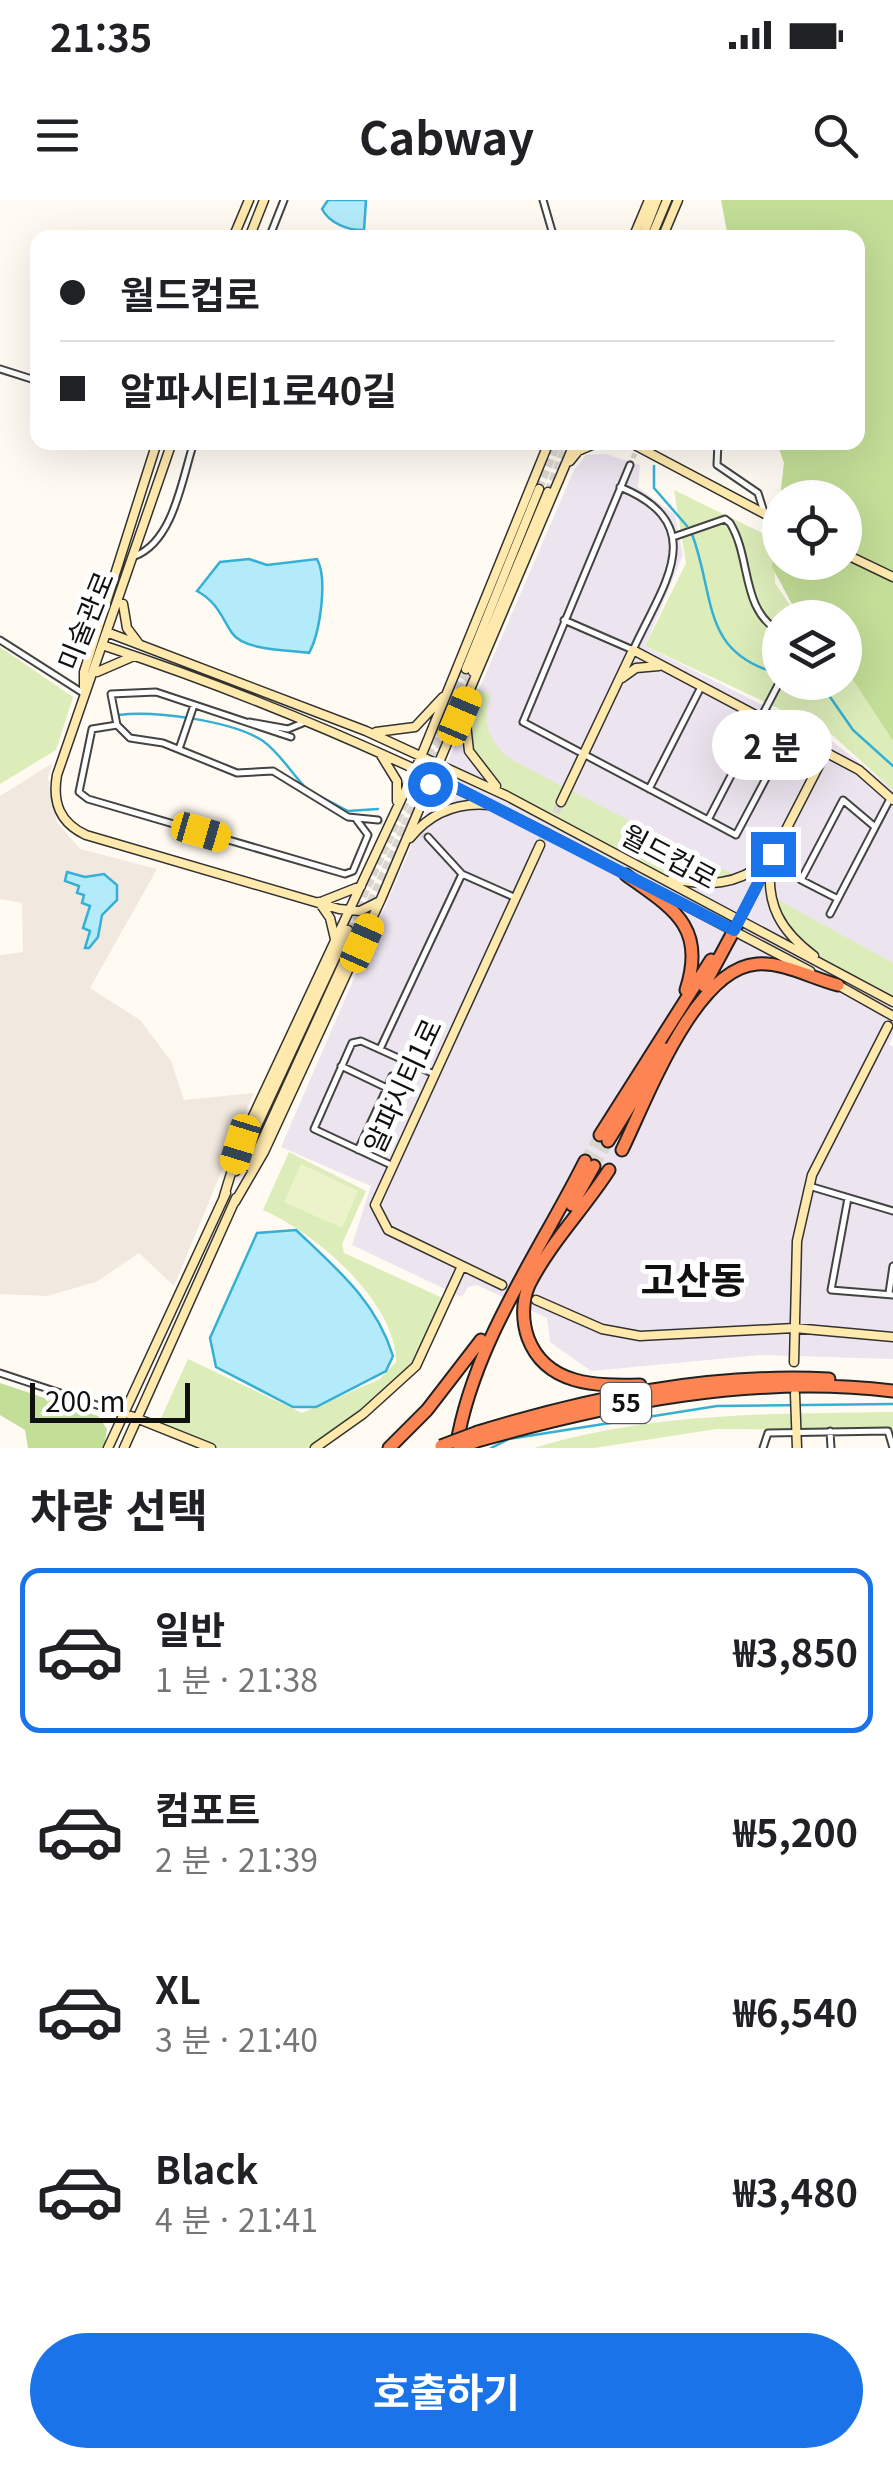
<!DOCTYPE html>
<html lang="ko">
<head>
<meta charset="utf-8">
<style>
	:root { --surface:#fff; --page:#f2f2f2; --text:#202124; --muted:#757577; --line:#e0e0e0; --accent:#1a73e8 }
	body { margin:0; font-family:Georgia,"Noto Sans KR",serif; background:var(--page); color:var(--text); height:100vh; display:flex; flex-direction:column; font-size:38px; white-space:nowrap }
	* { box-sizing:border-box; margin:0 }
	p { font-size:32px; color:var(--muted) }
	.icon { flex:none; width:55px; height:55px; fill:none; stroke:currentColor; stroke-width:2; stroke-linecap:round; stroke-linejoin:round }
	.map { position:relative; height:1248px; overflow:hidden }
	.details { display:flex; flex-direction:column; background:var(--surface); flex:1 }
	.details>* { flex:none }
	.guide { position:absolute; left:30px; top:30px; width:835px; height:220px; border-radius:20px; box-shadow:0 10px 40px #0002; display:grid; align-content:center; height:220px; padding:0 30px; background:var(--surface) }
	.buttons { position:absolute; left:762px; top:280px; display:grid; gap:20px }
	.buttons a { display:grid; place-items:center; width:100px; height:100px; border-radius:50%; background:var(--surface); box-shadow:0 10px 40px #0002; font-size:50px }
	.scale { position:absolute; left:30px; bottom:25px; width:160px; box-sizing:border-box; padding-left:10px; border:5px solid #101010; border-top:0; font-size:28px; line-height:35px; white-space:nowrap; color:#101010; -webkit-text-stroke:8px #fff; paint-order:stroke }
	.end { position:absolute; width:45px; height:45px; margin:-22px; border:12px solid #1a73e8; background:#fff; box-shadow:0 0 0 5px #fff }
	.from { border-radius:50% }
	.bubble { position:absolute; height:70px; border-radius:35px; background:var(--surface); box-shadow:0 10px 40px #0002; font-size:32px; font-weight:700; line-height:70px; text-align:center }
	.car { position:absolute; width:30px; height:60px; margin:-30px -15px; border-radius:12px; box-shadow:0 0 8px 2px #0007; background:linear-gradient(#f5c518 24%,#345 0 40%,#f5c518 0 76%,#345 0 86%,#f5c518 0) }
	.guide b { display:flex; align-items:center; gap:35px; height:95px; font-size:38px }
	.guide b+b { border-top:2px solid var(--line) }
	.guide i { width:25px; height:25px; background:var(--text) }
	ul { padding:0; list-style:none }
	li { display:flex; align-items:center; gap:30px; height:165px; margin:0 20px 15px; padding:0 10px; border:5px solid transparent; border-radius:20px }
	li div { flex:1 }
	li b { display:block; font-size:38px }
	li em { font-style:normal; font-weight:700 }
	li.current { border-color:var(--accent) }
	li>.icon { width:90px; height:90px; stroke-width:1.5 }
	h2 { padding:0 30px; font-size:45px; line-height:120px }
	.action { display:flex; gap:20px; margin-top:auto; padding:20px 30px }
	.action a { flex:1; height:115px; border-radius:60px; background:var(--accent); color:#fff; font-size:40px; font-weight:700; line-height:115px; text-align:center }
	.status { display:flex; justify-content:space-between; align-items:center; height:70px; padding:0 50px; background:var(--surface); direction:ltr }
	.status svg { height:28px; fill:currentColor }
	header { display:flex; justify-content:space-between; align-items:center; height:130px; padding:0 30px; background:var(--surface); font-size:45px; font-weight:700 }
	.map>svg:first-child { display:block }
	.industrial { fill:#ece4ee }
	.green { fill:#dcedb9 }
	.forest { fill:#c3de97; fill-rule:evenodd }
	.pitch { fill:#ecf3cb }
	.plaza { fill:#f1e9df }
	.water { fill:#b4ebfa; stroke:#36afd5; stroke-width:2.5 }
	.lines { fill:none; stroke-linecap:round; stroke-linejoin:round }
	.stream { stroke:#36afd5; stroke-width:2.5 }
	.street-tunnel { stroke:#dbd7d0; stroke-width:5; stroke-dasharray:5 2.5; stroke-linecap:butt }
	.secondary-tunnel { stroke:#dbd7d0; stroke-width:8; stroke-dasharray:8 4; stroke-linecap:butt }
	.highway-tunnel { stroke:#dbd7d0; stroke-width:11; stroke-dasharray:11 5.5; stroke-linecap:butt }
	.street-casing { stroke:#434343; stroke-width:9 }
	.secondary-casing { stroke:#323232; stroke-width:11 }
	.highway-casing { stroke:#212121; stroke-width:15 }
	.street { stroke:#fff; stroke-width:5 }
	.secondary { stroke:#ffe9ad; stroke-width:8 }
	.highway { stroke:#fc8553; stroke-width:11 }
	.highway-bridge-casing { stroke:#212121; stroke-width:15; stroke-linecap:butt }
	.highway-bridge { stroke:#fc8553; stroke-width:11 }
	.route { stroke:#1a73e8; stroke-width:12 }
	.labels { text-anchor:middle; stroke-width:10; stroke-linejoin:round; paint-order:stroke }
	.shield { fill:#fff; stroke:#585858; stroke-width:2.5 }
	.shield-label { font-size:25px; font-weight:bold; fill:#101010 }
	.street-label { font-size:28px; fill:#101010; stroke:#fff }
	.district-label { font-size:38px; font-weight:bold; fill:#101010; stroke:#fff }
</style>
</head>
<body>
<div class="status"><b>21:35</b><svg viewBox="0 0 49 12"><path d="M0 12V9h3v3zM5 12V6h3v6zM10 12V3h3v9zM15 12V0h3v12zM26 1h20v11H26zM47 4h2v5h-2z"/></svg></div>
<header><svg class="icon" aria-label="menu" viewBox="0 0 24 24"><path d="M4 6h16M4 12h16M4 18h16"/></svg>Cabway<svg class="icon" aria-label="search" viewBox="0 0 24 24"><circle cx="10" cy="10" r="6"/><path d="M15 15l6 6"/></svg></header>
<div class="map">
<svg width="893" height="1248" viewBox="0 0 893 1248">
	<rect width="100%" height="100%" fill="#fffaf2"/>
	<!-- industrial -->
	<path class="industrial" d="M 606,254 L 640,265 L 638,287 L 675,315 L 683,355 L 645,446 L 828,538 L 893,589 L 893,837 L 889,844 L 893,847 L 893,1159 L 760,1155 L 591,1171 L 550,1142 L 547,1118 L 477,1085 L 468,1087 L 462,1097 L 352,1045 L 371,986 L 281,947 L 574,270 L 586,255 Z"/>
	<!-- green -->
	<path class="green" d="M 674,290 L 764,334 L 774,352 L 775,383 L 798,417 L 780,418 L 780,482 L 845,482 L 845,468 L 893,541 L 893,590 L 829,532 L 645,446 L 686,363 Z
		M 0,447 L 73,497 L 56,550 L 0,584 Z
		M 473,487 L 491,495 C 480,522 490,544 512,560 L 740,678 C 728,680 714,685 702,685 C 656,684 499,600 475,561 C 460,538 465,511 473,487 Z
		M 771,696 L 893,763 L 893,802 L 834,770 L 788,736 Z
		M 289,952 L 366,991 L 342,1044 L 344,1053 L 447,1100 L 407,1177 L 315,1248 L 211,1248 L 157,1227 L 188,1159 L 302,1213 L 380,1179 L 396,1162 C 396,1101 314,1032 263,1010 Z
		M 893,1212 L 893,1230 L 716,1229 L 594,1248 L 534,1248 C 651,1212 772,1214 893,1212 Z"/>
	<!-- forest -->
	<path class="forest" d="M 721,0 L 893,0 L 893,541 L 845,468 L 845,418 L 799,417 L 772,367 L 784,263 L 777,243 L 858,242 L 858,38 L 728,37 ZM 780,298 L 845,298 L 845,362 L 780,362 Z
		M 0,1183 L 98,1216 L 107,1229 L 104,1248 L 28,1248 L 25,1230 L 0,1215 Z"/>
	<!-- pitch -->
	<path class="pitch" d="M 301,964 L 358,991 L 342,1028 L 284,1002 Z"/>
	<!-- plaza -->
	<path class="plaza" d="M 53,563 L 48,578 L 57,622 L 80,649 L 157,669 L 90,788 L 140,820 L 171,861 L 184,900 L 254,893 L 174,1086 L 139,1053 L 96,1082 L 47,1096 L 0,1094 L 0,755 L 23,752 L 22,703 L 0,699 L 0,596 Z"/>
	<!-- water -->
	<path class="water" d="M 328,0 L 366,0 L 364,30 C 349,31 329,23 322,9 Z
		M 249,359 L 267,365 L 317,359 C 328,379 320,433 309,453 C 290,450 244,451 232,433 C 221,416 217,402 197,391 L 220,362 Z
		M 67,672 L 85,677 L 104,674 L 117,685 L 117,700 L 102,715 L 98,737 L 89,748 L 85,748 L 90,731 L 83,728 L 90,706 L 82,703 L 84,695 L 77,693 L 79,686 L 65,681 Z
		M 296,1030 C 337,1069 376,1101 393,1156 L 386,1171 L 316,1207 L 293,1207 L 216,1167 L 210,1138 L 257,1033 Z"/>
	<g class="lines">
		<!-- stream -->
		<path class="stream" d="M 663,245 L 665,242
			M 654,266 L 654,288 L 687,326
			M 692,334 C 716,398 700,453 780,474
			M 814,482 L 828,494 L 853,530 L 893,566
			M 118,515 C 154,510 233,521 263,541 C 280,553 292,574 306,588
			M 312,592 L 348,611 L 378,609
			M 491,1248 L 509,1239 L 717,1206 L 893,1204"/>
		<!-- street-tunnel -->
		<path class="street-tunnel" d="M 630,265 L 640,242
			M 378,621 L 428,637"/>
		<!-- secondary-tunnel -->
		<path class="secondary-tunnel" d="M 539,289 L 558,242
			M 548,292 L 567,242
			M 540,645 L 561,602
			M 348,730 L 466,469
			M 356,735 L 473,472"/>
		<!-- highway-tunnel -->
		<path class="highway-tunnel" d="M 585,961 L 600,935
			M 594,966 L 608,941"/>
		<defs>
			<path id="street" d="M 543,0 L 554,38
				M 269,38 L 284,0
				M 0,169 L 38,181
				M 718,242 L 717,265 L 758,293 L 764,312
				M 630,265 L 523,522 L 708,620 L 780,481
				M 676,336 L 725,319 L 730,323 C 752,359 740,409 780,432
				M 135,356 C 174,341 182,278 194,242
				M 564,420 L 633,450 C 662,386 713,325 620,287
				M 0,440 L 83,493
				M 249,522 L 288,529 L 305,522
				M 117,525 L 111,494 L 156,492 L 291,537
				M 179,549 L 194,505
				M 649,589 L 701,487
				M 356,619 L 368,635 L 353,671 L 345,674 L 88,599 L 79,592 L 92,529 L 117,525 L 130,538 L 163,543 L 237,573 L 273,571 L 348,617 L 378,620
				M 708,620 L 736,635 L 772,567 L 743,552
				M 428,637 L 462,674 L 516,698
				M 838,699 L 801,680 L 843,600 L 875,627
				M 830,714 L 891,597
				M 380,849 L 462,674
				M 341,866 L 387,888 L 358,950
				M 387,888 L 392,876
				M 391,965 L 314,929 L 352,843 L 361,841 L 434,874
				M 809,986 L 893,1011
				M 848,998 L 831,1090 L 893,1095
				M 889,1093 L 893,1066
				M 0,1173 L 124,1214
				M 830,1231 L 831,1248
				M 763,1248 L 768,1233 L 888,1231 L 893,1248"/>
			<path id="secondary" d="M 233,38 L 249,0
				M 249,38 L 264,0
				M 633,38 L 649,0
				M 642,38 L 657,0
				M 651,38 L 667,0
				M 662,38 L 678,0
				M 172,242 L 57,575 C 52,603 60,623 86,635 L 339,709 L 360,711 L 378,702
				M 629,242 L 780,322
				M 570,261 L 578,251 L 599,242
				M 845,354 L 893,377
				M 123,404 L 127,428 L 139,444
				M 109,433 L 366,531 L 507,596 L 893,802
				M 105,446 C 287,506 460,585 628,676
				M 466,469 L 539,289
				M 97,472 L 134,456
				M 473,472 L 548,292
				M 622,478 L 636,468 L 659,466
				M 84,487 L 84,472 L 157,242
				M 465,515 L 469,551 L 496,586
				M 376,532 L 415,527 L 443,497
				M 381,555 L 397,581 L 397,601
				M 561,602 L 633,450 L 859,570 L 893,600
				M 410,638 C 431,612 458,602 490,605
				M 771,662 C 765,705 781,731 814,756
				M 672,679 C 708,686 737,686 766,661
				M 650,687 L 810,771
				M 323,701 L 361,686
				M 319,702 L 330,718 L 335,739
				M 739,721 L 826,552
				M 836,784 L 893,816
				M 250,967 L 356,735
				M 236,971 L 348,730
				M 224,996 L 240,944 L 420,559 L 549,242
				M 235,1002 L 264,952 L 381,699 L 575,242
				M 502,1085 L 388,1030 L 375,1005 L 540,645
				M 536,1100 L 602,1129 L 640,1136 L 794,1128 L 893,1137
				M 794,1162 L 797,1041 L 812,975 L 888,826
				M 795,1194 L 797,1248
				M 131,1216 L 211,1248
				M 108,1248 L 226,993
				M 124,1248 L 236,998
				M 315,1248 L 363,1214 L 416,1166 L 462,1066"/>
			<path id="highway" d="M 626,675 C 672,708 707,726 686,790
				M 704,786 L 739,721
				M 600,935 L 711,760
				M 608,941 L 665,849
				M 622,950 C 647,899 695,768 757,764 C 784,762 811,778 838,785
				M 609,970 C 584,1009 550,1043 529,1085 C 522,1101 522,1121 528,1138 C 546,1186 597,1186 640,1185
				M 572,1005 L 594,966
				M 478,1232 C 592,1197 709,1173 829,1179
				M 477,1241 C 612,1203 752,1174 893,1191
				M 389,1248 L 427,1210 L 481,1140
				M 456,1248 C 473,1143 538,1055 585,961"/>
		</defs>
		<!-- street casing -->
		<use href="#street" class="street-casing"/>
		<!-- secondary casing -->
		<use href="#secondary" class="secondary-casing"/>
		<!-- highway casing -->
		<use href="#highway" class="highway-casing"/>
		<!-- street -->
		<use href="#street" class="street"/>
		<!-- secondary -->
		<use href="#secondary" class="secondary"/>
		<!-- highway -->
		<use href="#highway" class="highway"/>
		<defs>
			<path id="highway-bridge" d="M 441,1246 L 478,1232
				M 459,1248 L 477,1241"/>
		</defs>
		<!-- highway-bridge casing -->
		<use href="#highway-bridge" class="highway-bridge-casing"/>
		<!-- highway-bridge -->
		<use href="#highway-bridge" class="highway-bridge"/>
	</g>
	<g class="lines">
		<!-- route -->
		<path class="route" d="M 430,584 L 434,576 L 734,730 L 773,654"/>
	</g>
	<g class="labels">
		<!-- shield labels -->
		<rect class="shield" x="601" y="1183" width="50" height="40" rx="8"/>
		<g class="shield-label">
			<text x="626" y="1212">55</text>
		</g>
		<!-- street labels -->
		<g class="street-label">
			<text transform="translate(86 421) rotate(-68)" y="10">미술관로</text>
			<text transform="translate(669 657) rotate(28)" y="10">월드컵로</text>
			<text transform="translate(403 886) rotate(-65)" y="10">알파시티1로</text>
		</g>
		<!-- district labels -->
		<g class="district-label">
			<text x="693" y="1094">고산동</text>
		</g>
	</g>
</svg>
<div class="buttons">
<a><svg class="icon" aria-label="locate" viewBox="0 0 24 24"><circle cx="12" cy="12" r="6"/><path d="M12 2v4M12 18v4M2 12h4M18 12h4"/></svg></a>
<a><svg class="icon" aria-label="layers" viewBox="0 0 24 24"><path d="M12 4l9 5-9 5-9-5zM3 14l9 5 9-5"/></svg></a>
</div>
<div class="scale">200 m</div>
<i class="end from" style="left:430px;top:584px"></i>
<i class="end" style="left:773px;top:654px"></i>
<div class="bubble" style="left:712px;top:510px;width:120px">2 분</div>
<i class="car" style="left:460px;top:516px;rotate:23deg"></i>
<i class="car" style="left:201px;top:632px;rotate:106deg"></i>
<i class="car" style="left:362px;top:743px;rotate:24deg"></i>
<i class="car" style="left:240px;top:944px;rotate:197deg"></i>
<div class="guide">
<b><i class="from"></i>월드컵로</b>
<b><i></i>알파시티1로40길</b>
</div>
</div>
<section class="details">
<h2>차량 선택</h2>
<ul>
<li class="current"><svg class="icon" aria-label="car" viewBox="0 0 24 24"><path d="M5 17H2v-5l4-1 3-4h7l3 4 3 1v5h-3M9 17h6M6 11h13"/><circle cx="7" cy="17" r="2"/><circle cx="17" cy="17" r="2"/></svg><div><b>일반</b><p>1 분 · 21:38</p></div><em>₩3,850</em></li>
<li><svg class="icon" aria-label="car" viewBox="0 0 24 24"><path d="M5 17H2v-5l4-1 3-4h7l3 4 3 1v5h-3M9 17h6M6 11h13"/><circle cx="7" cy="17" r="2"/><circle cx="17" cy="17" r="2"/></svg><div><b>컴포트</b><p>2 분 · 21:39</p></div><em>₩5,200</em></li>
<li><svg class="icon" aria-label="car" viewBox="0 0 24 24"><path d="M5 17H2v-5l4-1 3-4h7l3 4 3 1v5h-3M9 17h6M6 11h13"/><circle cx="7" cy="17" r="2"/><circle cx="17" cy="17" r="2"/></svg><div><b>XL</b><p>3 분 · 21:40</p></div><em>₩6,540</em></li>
<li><svg class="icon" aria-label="car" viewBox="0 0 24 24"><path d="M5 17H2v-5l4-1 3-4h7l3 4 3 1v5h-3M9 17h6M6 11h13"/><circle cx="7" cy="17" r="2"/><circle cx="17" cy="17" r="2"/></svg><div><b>Black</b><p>4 분 · 21:41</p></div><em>₩3,480</em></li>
</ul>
<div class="action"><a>호출하기</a></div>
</section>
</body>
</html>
